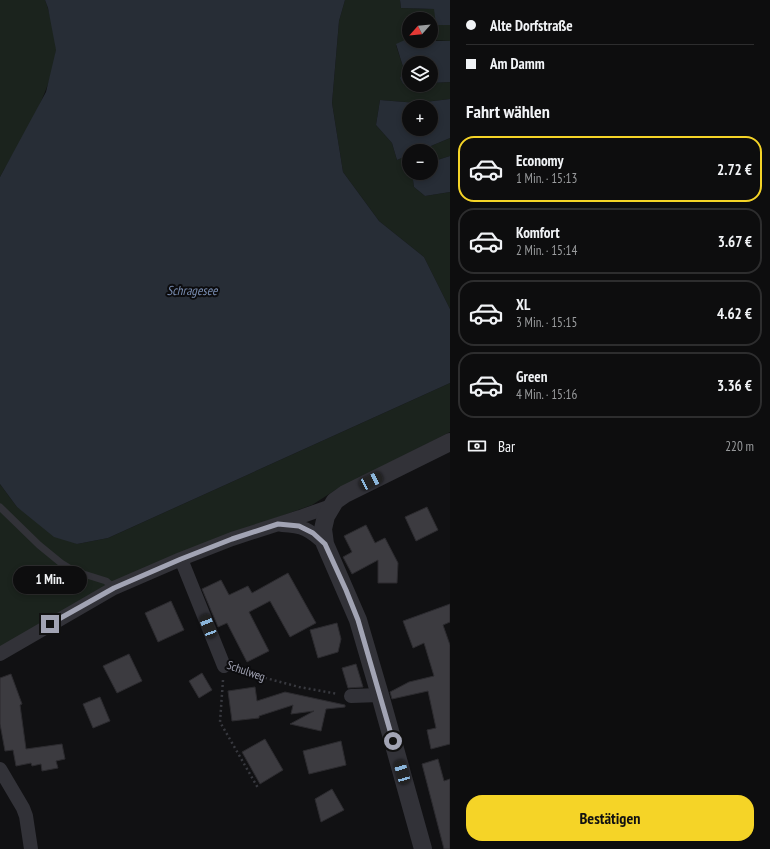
<!DOCTYPE html>
<html lang="de">
<head>
<meta charset="utf-8">
<style>
	:root { --surface:#0d0d0e; --page:#161617; --text:#f1f3f6; --muted:#9a9c9e; --line:#2d2d2e; --accent:#f5d427 }
	body { margin:0; font-family:"PT Sans Narrow",sans-serif; background:var(--page); color:var(--text); height:100vh; display:flex; flex-direction:column; font-size:15px; white-space:nowrap }
	* { box-sizing:border-box; margin:0 }
	p { font-size:13px; color:var(--muted) }
	.icon { flex:none; width:22px; height:22px; fill:none; stroke:currentColor; stroke-width:2; stroke-linecap:round; stroke-linejoin:round }
	.map { position:relative; flex:1; overflow:hidden }
	.side { display:flex; flex-direction:column; background:var(--surface); width:320px }
	.side>* { flex:none }
	.guide { display:grid; align-content:center; height:88px; padding:0 16px; background:var(--surface) }
	.needle { width:26px; rotate:243deg }
	.fabs { position:absolute; left:402px; top:12px; display:grid; gap:8px }
	.fabs a { display:grid; place-items:center; width:36px; height:36px; border-radius:50%; background:var(--surface); box-shadow:0 2px 6px #0003,0 0 0 1px var(--line); font-size:20px }
	.end { position:absolute; width:18px; height:18px; margin:-9px; border:5px solid #a2a4b4; background:#111; box-shadow:0 0 0 2px #111 }
	.from { border-radius:50% }
	.bubble { position:absolute; height:28px; border-radius:14px; background:var(--surface); box-shadow:0 2px 6px #0003,0 0 0 1px var(--line); font-size:13px; font-weight:600; line-height:28px; text-align:center }
	.car { position:absolute; width:12px; height:24px; margin:-12px -6px; border-radius:5px; box-shadow:0 0 3px 1px #0007; background:linear-gradient(#222 24%,#8ab4d8 0 40%,#222 0 76%,#8ab4d8 0 86%,#222 0) }
	.guide b { display:flex; align-items:center; gap:14px; height:38px; font-size:15px }
	.guide b+b { border-top:1px solid var(--line) }
	.guide i { width:10px; height:10px; background:var(--text) }
	ul { padding:0; list-style:none }
	li { display:flex; align-items:center; gap:12px; height:66px; margin:0 8px 6px; padding:0 8px; border:2px solid var(--line); border-radius:16px }
	li div { flex:1 }
	li b { display:block; font-size:15px }
	li em { font-style:normal; font-weight:600 }
	li.current { border-color:var(--accent) }
	li>.icon { width:36px; height:36px; stroke-width:1.5 }
	h2 { padding:0 16px; font-size:18px; line-height:48px }
	.pay { display:flex; align-items:center; gap:10px; height:44px; padding:0 16px; font-size:15px }
	.pay p { margin-inline-start:auto }
	.primary-button { display:flex; gap:8px; margin-top:auto; padding:8px 16px }
	.primary-button a { flex:1; height:46px; border-radius:16px; background:var(--accent); color:#111; font-size:16px; font-weight:600; line-height:46px; text-align:center }
	main { display:flex; flex:1; min-height:0 }
	.map>svg:first-child { display:block }
	.green { fill:#1b231d }
	.water { fill:#272d36; fill-rule:evenodd }
	.building { fill:#3c3b40; stroke:#2c2b2f }
	.lines { fill:none; stroke-linecap:round; stroke-linejoin:round }
	.path { stroke:#38393f; stroke-width:2.5; stroke-dasharray:2 3; stroke-linecap:butt }
	.service { stroke:#323238; stroke-width:7 }
	.minor { stroke:#323238; stroke-width:14 }
	.tertiary { stroke:#323238; stroke-width:18 }
	.route { stroke:#a2a4b4; stroke-width:5 }
	.labels { text-anchor:middle; stroke-width:4; stroke-linejoin:round; paint-order:stroke }
	.street-label { font-size:12px; fill:#a2a4b4; stroke:#0c0c0e }
	.water-label { font-size:13px; font-style:italic; fill:#788cb0; stroke:#0c0c0e }
</style>
</head>
<body>
<main>
<div class="map">
<svg width="450" height="849" viewBox="0 0 450 849">
	<rect width="100%" height="100%" fill="#111113"/>
	<!-- green -->
	<path class="green" d="M 0,0 L 45,0 C 49,9 57,42 56,51 C 51,95 21,139 0,177 Z
		M 345,0 L 400,0 L 401,8 L 435,9 L 445,25 L 450,25 L 450,41 L 431,40 L 431,19 L 409,19 L 409,39 L 396,45 L 404,70 L 400,78 L 403,84 L 431,85 L 431,83 L 450,82 L 450,99 L 417,103 L 380,100 L 376,125 L 392,143 L 397,160 L 409,155 L 409,173 L 412,173 L 414,187 L 425,196 L 450,192 L 450,309 L 424,257 L 379,221 L 343,172 L 332,103 L 339,21 Z
		M 450,138 L 450,156 L 431,162 L 431,151 L 419,151 Z
		M 450,383 L 450,432 L 337,489 L 312,505 L 231,534 L 0,648 L 0,484 L 17,507 L 77,544 L 108,538 Z"/>
	<!-- water -->
	<path class="water" d="M 45,0 L 345,0 L 339,21 L 332,103 L 343,172 L 379,221 L 424,257 L 450,309 L 450,383 L 108,538 L 77,544 L 54,537 L 17,507 L 0,484 L 0,177 L 46,92 L 56,50 L 48,8 Z
		M 400,0 L 450,0 L 450,25 L 436,25 L 434,9 L 401,8 Z
		M 407,39 L 409,39 L 409,41 L 450,41 L 450,82 L 431,83 L 431,63 L 409,63 L 409,84 L 403,84 L 400,78 L 404,70 L 396,44 Z
		M 450,99 L 450,138 L 419,151 L 409,151 L 409,155 L 397,160 L 392,143 L 376,125 L 380,100 L 417,103 ZM 409,107 L 431,107 L 431,129 L 409,129 Z
		M 450,156 L 450,192 L 425,196 L 414,187 L 412,173 L 431,173 L 431,162 Z"/>
	<!-- building -->
	<path class="building" d="M 427,507 L 438,530 L 416,541 L 405,517 Z
		M 366,525 L 375,543 L 385,538 L 398,563 L 397,583 L 378,583 L 378,560 L 352,574 L 343,557 L 352,552 L 344,536 Z
		M 288,573 L 316,623 L 290,637 L 270,601 L 249,612 L 269,651 L 247,662 L 227,623 L 218,627 L 202,589 L 221,580 L 229,595 L 248,586 L 252,593 Z
		M 171,601 L 184,630 L 158,642 L 145,613 Z
		M 450,604 L 450,622 L 443,625 L 450,645 L 450,744 L 431,749 L 427,730 L 436,728 L 428,691 L 392,699 L 390,692 L 409,682 L 434,676 L 424,643 L 413,648 L 403,621 Z
		M 337,623 L 341,639 L 338,652 L 318,658 L 310,630 Z
		M 129,654 L 142,681 L 117,693 L 103,666 Z
		M 356,664 L 363,687 L 348,688 L 342,668 Z
		M 202,673 L 212,690 L 199,698 L 189,681 Z
		M 11,674 L 22,704 L 20,705 L 26,749 L 62,744 L 65,759 L 56,761 L 58,768 L 42,771 L 41,764 L 32,766 L 31,763 L 16,766 L 13,750 L 5,751 L 0,724 L 0,678 Z
		M 255,687 L 257,701 L 285,692 L 345,705 L 345,707 L 326,709 L 321,731 L 290,724 L 314,711 L 291,714 L 293,705 L 259,716 L 259,718 L 232,721 L 228,691 Z
		M 100,697 L 110,721 L 93,728 L 83,704 Z
		M 265,739 L 283,770 L 260,784 L 242,752 Z
		M 341,741 L 346,765 L 309,774 L 303,751 Z
		M 438,759 L 444,781 L 450,779 L 450,849 L 444,849 L 422,764 Z
		M 332,789 L 344,810 L 321,822 L 315,799 Z"/>
	<g class="lines">
		<!-- path -->
		<path class="path" d="M 236,670 L 299,687 L 338,694
			M 223,680 L 220,722 L 258,788"/>
		<!-- service -->
		<path class="service" d="M 0,507 L 39,545 L 61,563 L 74,571 L 106,581 L 114,588"/>
		<!-- minor -->
		<path class="minor" d="M 282,525 C 303,526 309,529 325,544
			M 181,559 L 224,666
			M 0,654 L 114,588 L 181,559 L 232,539 L 300,517 L 331,506
			M 351,696 L 380,695
			M 0,769 L 23,808 L 26,816 L 31,849"/>
		<!-- tertiary -->
		<path class="tertiary" d="M 423,849 L 380,695 L 358,620 L 325,544 L 323,529 L 326,516 L 335,501 L 345,494 L 450,442"/>
	</g>
	<g class="lines">
		<!-- route -->
		<path class="route" d="M 50,624 L 114,588 L 181,559 L 232,539 L 278,524 L 299,526 L 313,533 L 325,544 L 346,590 L 358,620 L 393,741"/>
	</g>
	<g class="labels">
		<!-- street labels -->
		<g class="street-label">
			<text transform="translate(246 671) rotate(19)" y="4">Schulweg</text>
		</g>
		<!-- water labels -->
		<g class="water-label">
			<text x="192" y="295">Schragesee</text>
		</g>
	</g>
</svg>
<div class="fabs">
<a><svg class="needle" viewBox="-14 -14 28 28"><path d="M0-13l5 13h-10z" fill="#e53935"/><path d="M0 13l5-13h-10z" fill="#9a9c9e"/></svg></a>
<a><svg class="icon" aria-label="layers" viewBox="0 0 24 24"><path d="M12 4l9 5-9 5-9-5zM3 14l9 5 9-5"/></svg></a>
<a>+</a>
<a>−</a>
</div>
<i class="end from" style="left:393px;top:741px"></i>
<i class="end" style="left:50px;top:624px"></i>
<div class="bubble" style="left:13px;top:566px;width:74px">1 Min.</div>
<i class="car" style="left:371px;top:481px;rotate:64deg"></i>
<i class="car" style="left:208px;top:626px;rotate:339deg"></i>
<i class="car" style="left:402px;top:772px;rotate:344deg"></i>
</div>
<section class="side">
<div class="guide">
<b><i class="from"></i>Alte Dorfstraße</b>
<b><i></i>Am Damm</b>
</div>
<h2>Fahrt wählen</h2>
<ul>
<li class="current"><svg class="icon" aria-label="car" viewBox="0 0 24 24"><path d="M5 17H2v-5l4-1 3-4h7l3 4 3 1v5h-3M9 17h6M6 11h13"/><circle cx="7" cy="17" r="2"/><circle cx="17" cy="17" r="2"/></svg><div><b>Economy</b><p>1 Min. · 15:13</p></div><em>2.72 €</em></li>
<li><svg class="icon" aria-label="car" viewBox="0 0 24 24"><path d="M5 17H2v-5l4-1 3-4h7l3 4 3 1v5h-3M9 17h6M6 11h13"/><circle cx="7" cy="17" r="2"/><circle cx="17" cy="17" r="2"/></svg><div><b>Komfort</b><p>2 Min. · 15:14</p></div><em>3.67 €</em></li>
<li><svg class="icon" aria-label="car" viewBox="0 0 24 24"><path d="M5 17H2v-5l4-1 3-4h7l3 4 3 1v5h-3M9 17h6M6 11h13"/><circle cx="7" cy="17" r="2"/><circle cx="17" cy="17" r="2"/></svg><div><b>XL</b><p>3 Min. · 15:15</p></div><em>4.62 €</em></li>
<li><svg class="icon" aria-label="car" viewBox="0 0 24 24"><path d="M5 17H2v-5l4-1 3-4h7l3 4 3 1v5h-3M9 17h6M6 11h13"/><circle cx="7" cy="17" r="2"/><circle cx="17" cy="17" r="2"/></svg><div><b>Green</b><p>4 Min. · 15:16</p></div><em>3.36 €</em></li>
</ul>
<div class="pay"><svg class="icon" aria-label="cash" viewBox="0 0 24 24"><path d="M3 7h18v10H3z"/><circle cx="12" cy="12" r="2"/></svg>Bar<p>220 m</p></div>
<div class="primary-button"><a>Bestätigen</a></div>
</section>
</main>
</body>
</html>
